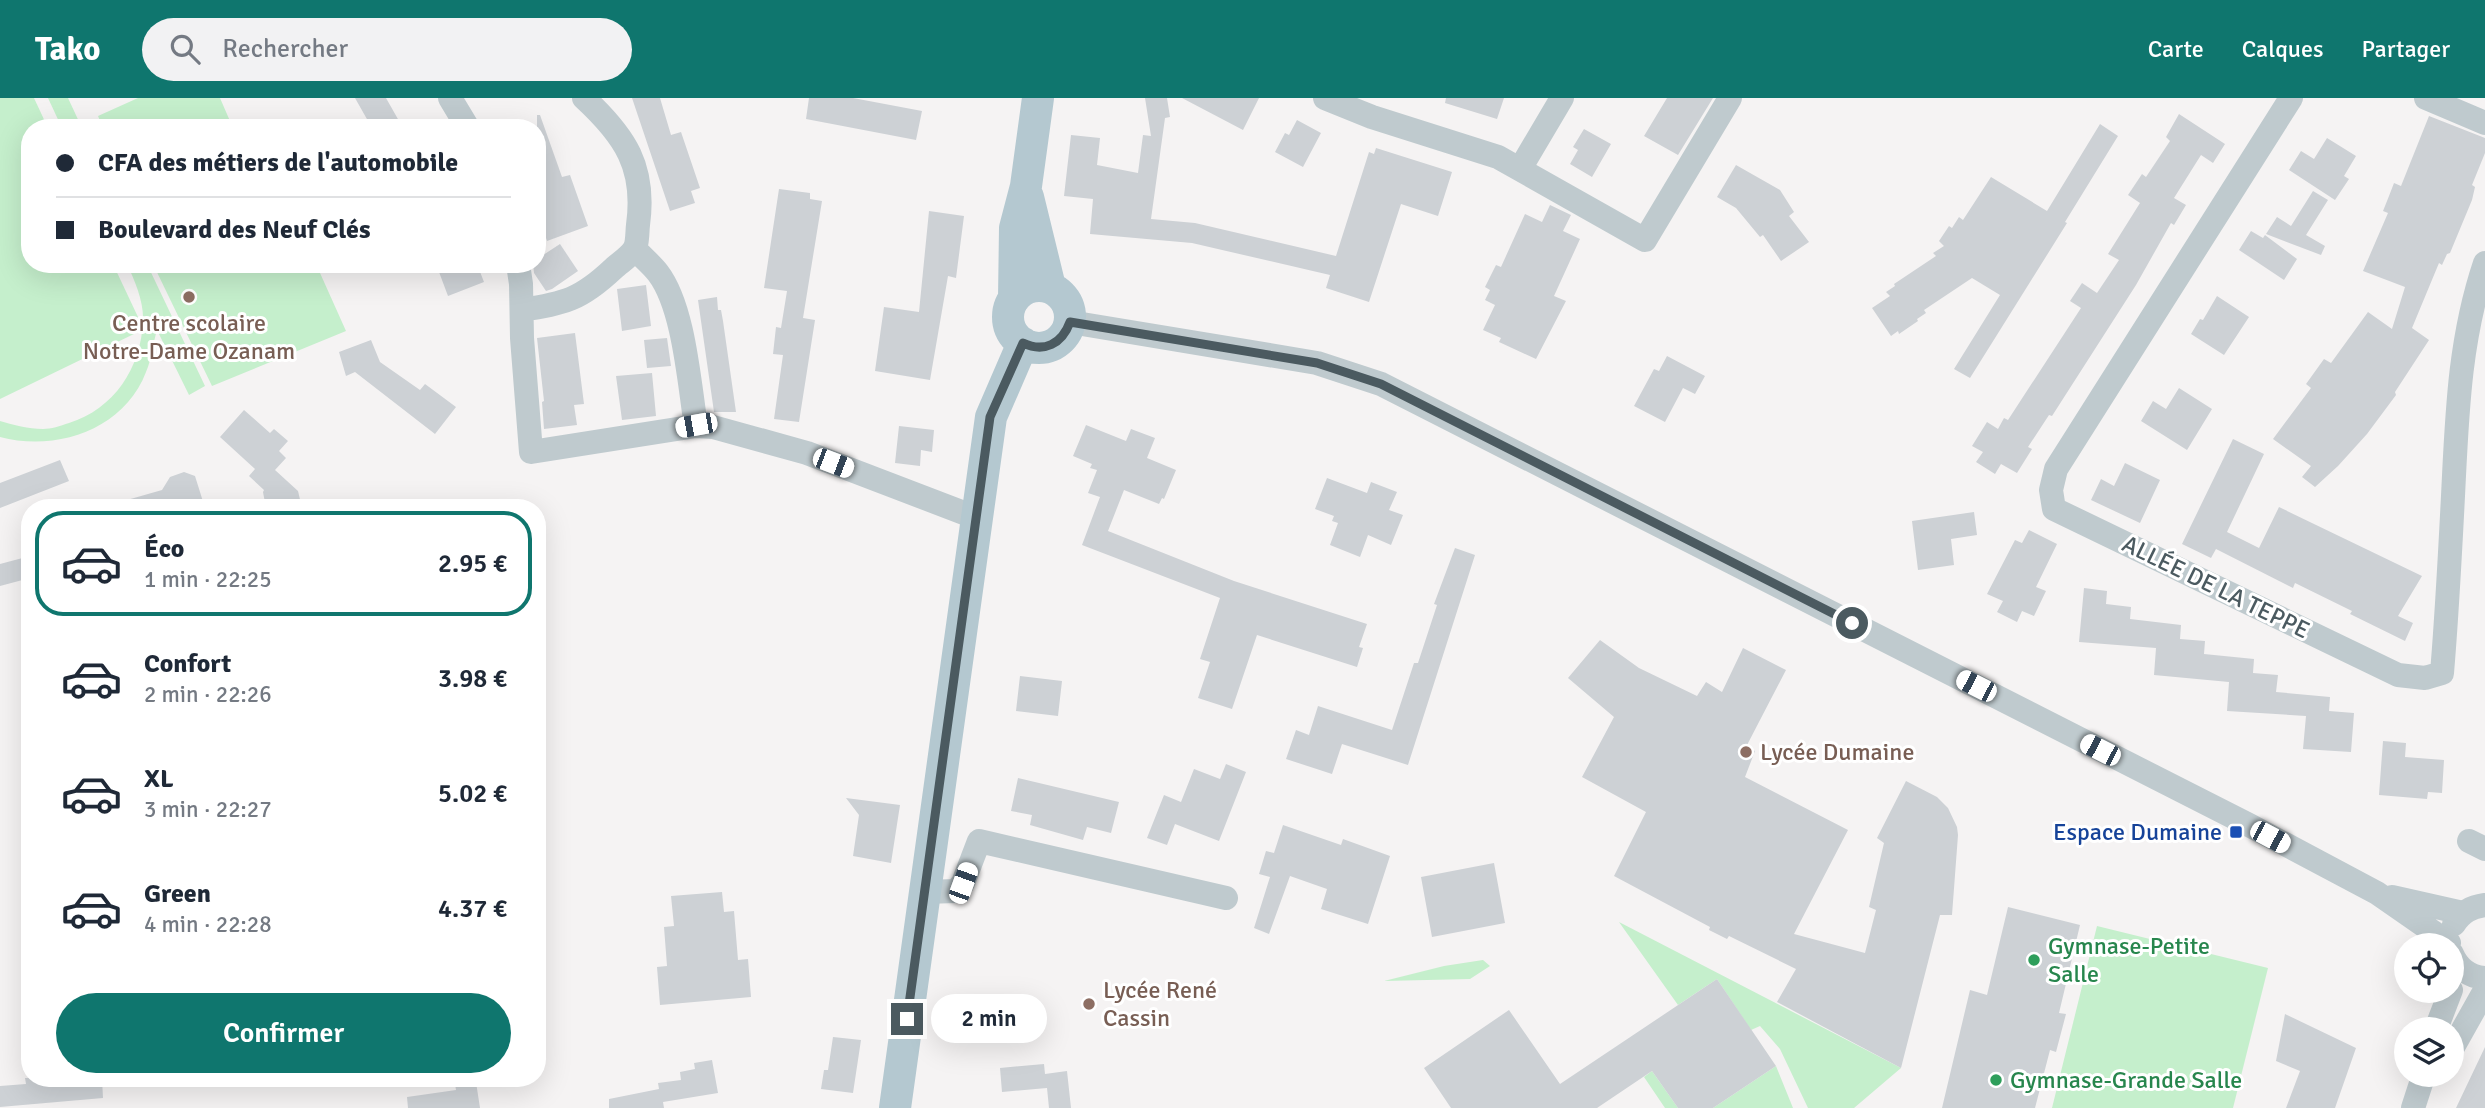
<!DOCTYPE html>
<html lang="fr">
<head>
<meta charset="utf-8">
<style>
	:root { --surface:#fff; --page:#f2f2f3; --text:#1f2937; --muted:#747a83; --line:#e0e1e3; --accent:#0f766e }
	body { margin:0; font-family:Signika,sans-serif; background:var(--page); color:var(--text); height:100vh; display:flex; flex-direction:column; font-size:26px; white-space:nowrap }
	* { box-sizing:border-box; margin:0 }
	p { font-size:23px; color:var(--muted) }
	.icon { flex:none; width:38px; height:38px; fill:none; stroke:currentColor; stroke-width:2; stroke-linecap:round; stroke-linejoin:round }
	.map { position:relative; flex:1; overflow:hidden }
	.drawer { position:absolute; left:21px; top:401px; width:525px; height:588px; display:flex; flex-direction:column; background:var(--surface); border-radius:28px; box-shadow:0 7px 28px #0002 }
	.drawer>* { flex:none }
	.guide { position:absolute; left:21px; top:21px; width:525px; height:154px; border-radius:28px; box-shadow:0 7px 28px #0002; display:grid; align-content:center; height:154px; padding:0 35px; background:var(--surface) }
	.buttons { position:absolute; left:2394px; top:835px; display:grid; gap:14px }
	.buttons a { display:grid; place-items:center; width:70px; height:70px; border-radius:50%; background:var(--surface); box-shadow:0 7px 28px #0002; font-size:35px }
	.end { position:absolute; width:32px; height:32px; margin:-16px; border:9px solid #4b5a60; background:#fff; box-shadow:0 0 0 4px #fff }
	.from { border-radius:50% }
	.bubble { position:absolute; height:49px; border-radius:24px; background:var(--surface); box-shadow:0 7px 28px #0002; font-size:23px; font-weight:600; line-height:49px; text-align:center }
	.car { position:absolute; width:21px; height:42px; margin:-21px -10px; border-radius:9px; box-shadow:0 0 5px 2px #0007; background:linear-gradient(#fff 24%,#345 0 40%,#fff 0 76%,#345 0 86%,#fff 0) }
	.guide b { display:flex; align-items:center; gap:24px; height:66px; font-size:26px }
	.guide b+b { border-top:2px solid var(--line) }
	.guide i { width:18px; height:18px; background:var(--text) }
	ul { padding:12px 0 0; list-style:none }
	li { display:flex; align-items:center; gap:21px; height:105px; margin:0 14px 10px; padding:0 21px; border:4px solid transparent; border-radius:28px }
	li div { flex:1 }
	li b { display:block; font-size:26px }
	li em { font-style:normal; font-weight:600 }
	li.active { border-color:var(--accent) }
	li>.icon { width:63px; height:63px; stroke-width:1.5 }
	.cta { display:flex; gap:14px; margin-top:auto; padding:14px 35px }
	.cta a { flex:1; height:80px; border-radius:42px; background:var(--accent); color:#fff; font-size:28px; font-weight:600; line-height:80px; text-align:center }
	header { display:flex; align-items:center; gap:42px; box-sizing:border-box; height:98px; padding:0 35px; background:var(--accent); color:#fff }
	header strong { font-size:33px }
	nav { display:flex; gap:38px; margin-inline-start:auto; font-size:24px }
	.search { width:490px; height:63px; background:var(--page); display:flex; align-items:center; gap:18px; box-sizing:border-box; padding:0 24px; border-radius:38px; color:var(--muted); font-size:26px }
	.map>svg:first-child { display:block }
	.green { fill:#c5efcc }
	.building { fill:#cdd1d5 }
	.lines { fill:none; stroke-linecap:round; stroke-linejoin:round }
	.minor { stroke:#bfcace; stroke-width:24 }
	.major { stroke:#b4c8d0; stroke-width:32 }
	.route { stroke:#4b5a60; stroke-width:9 }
	.education-dot { fill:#8d6e63; stroke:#fff; stroke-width:2.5 }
	.transit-dot { fill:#1a4fb4; stroke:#fff; stroke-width:2.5 }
	.leisure-dot { fill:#2e9e5b; stroke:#fff; stroke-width:2.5 }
	.labels { text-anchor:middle; stroke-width:6; stroke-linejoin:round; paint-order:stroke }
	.education-label { font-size:24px; fill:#785e54; stroke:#fff; text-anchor:start }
	.street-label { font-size:24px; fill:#4b5a60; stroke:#fff }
	.transit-label { font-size:24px; fill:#164399; stroke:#fff; text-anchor:end }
	.leisure-label { font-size:24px; fill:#27864d; stroke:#fff; text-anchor:start }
</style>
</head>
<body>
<header>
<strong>Tako</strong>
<div class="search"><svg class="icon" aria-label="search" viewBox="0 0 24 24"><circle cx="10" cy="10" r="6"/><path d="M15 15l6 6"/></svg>Rechercher</div>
<nav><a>Carte</a><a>Calques</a><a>Partager</a></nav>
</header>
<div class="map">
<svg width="2485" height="1010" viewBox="0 0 2485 1010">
	<rect width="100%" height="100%" fill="#f5f3f3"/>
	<!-- green -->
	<path class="green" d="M 0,0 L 34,0 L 48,30 L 30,30 L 30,166 L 113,166 L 138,219 L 136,235 L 0,301 Z
		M 48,0 L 68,0 L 82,30 L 62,30 Z
		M 138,0 L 220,0 L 233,30 L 103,30 L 98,18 Z
		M 127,166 L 147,166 L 205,288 L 189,297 L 157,232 C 153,245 152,260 146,274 C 124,332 56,354 0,339 L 0,323 C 14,327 28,331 43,331 C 51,331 60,328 69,325 C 114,311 141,270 143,223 C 144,204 135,183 127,166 Z
		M 153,166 L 316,166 L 346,233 L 212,288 Z
		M 1619,824 L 1901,970 L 1854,1010 L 1808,1010 L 1780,951 L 1760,928 L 1751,932 L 1717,881 L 1678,907 Z
		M 2097,828 L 2268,870 L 2233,1010 L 2052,1010 Z
		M 1483,862 L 1490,868 L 1470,881 L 1384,883 L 1444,868 Z
		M 1776,968 L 1793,1010 L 1713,1010 Z
		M 1652,973 L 1678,1010 L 1665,1010 L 1644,979 Z"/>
	<!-- building -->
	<path class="building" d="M 355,0 L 386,0 L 403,30 L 372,30 Z
		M 632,0 L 660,0 L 671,37 L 681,34 L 700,90 L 691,93 L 695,105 L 670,113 Z
		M 809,0 L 853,0 L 922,13 L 916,42 L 806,21 Z
		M 1145,0 L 1167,0 L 1170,19 L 1165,20 L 1151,121 L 1195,125 L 1336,158 L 1369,54 L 1374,56 L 1376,50 L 1452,74 L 1438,118 L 1401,106 L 1369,204 L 1326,190 L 1330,177 L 1192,145 L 1090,136 L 1093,101 L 1064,98 L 1071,37 L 1100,40 L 1097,67 L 1138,75 L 1143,37 L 1151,38 Z
		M 1182,0 L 1259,0 L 1243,32 Z
		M 1446,0 L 1504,0 L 1497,21 L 1445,5 Z
		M 1667,0 L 1713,0 L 1678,57 L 1644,38 Z
		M 2179,16 L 2225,46 L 2213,65 L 2201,57 L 2174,100 L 2186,107 L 2174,127 L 2171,125 L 2136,187 L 2052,318 L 2049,317 L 2028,349 L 2032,351 L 2017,375 L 2001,366 L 1995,376 L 1976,364 L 1983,354 L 1972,348 L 1987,324 L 1998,331 L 2004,320 L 2008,322 L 2081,210 L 2070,203 L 2082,185 L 2097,195 L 2119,162 L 2108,156 L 2140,105 L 2128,97 L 2142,76 L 2146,79 L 2170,43 L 2166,39 Z
		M 537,17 L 540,17 L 562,79 L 570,77 L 588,128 L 547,143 L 537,113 Z
		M 2429,18 L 2485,40 L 2485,55 L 2472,87 L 2475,89 L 2472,102 L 2450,155 L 2447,156 L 2442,167 L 2439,165 L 2412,230 L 2429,242 L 2395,294 L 2396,297 L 2367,336 L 2338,368 L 2315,389 L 2302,379 L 2311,368 L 2273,341 L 2311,290 L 2306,286 L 2324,261 L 2331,265 L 2368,214 L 2392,231 L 2405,189 L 2363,173 L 2388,115 L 2383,113 L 2389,98 L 2394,85 L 2401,88 Z
		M 1297,22 L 1321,35 L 1303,69 L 1275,54 L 1285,35 L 1289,37 Z
		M 2100,26 L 2118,38 L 2065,124 L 2067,125 L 1970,280 L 1954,271 L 2000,197 L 1972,180 L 1924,212 L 1926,215 L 1917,221 L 1918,223 L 1899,236 L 1898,233 L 1891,238 L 1872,210 L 1890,198 L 1886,194 L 1895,188 L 1894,186 L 1936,158 L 1933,155 L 1944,148 L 1939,143 L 1949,128 L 1952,130 L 1959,119 L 1963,122 L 1991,79 L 2047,113 Z
		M 1584,31 L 1611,46 L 1592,79 L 1570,66 L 1578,52 L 1573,49 Z
		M 2327,40 L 2356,58 L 2344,78 L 2349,81 L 2335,102 L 2289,72 L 2301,53 L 2314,61 Z
		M 1736,67 L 1780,92 L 1794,114 L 1789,118 L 1809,144 L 1781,163 L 1763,137 L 1760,139 L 1736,110 L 1717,99 Z
		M 779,91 L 810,95 L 810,101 L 822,103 L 803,220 L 815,222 L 799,324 L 774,321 L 783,257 L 773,256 L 776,229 L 781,230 L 787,193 L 764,190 Z
		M 2313,93 L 2328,102 L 2306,137 L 2325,148 L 2321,157 L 2266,136 L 2277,119 L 2291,128 Z
		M 1550,107 L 1571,117 L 1563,133 L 1580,141 L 1554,198 L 1566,203 L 1536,261 L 1499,244 L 1501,240 L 1483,232 L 1495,207 L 1485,202 L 1490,192 L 1485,189 L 1496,167 L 1501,169 L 1525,116 L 1542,124 Z
		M 929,113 L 964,118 L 956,180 L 948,178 L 930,282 L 875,273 L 884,209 L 919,214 Z
		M 2251,133 L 2263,140 L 2265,137 L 2297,161 L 2284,182 L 2239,152 Z
		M 560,146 L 578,173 L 552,191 L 546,193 L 534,175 L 533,166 L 537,166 L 537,161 Z
		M 436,166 L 477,166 L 484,184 L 448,198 Z
		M 646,187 L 651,228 L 622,233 L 617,191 Z
		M 2217,198 L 2249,219 L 2224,257 L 2191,236 L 2200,221 L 2203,222 Z
		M 717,199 L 718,212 L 721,212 L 723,223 L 736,314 L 714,314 L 698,202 Z
		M 575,235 L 584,306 L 574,307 L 577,327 L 544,331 L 542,304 L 544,303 L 537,240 Z
		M 667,240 L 671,268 L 647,270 L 644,242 Z
		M 371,242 L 380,264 L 420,292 L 425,286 L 456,309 L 435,336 L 355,274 L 346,278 L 339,254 Z
		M 1667,258 L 1705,278 L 1695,296 L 1683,290 L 1665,324 L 1634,308 L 1654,271 L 1659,273 Z
		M 652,275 L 656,318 L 622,322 L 616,278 Z
		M 2179,290 L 2212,311 L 2187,352 L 2141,323 L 2153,303 L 2166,311 Z
		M 244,312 L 270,335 L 274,331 L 288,343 L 279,353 L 286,360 L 275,372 L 298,393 L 302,410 L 266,410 L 263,394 L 264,392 L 249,378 L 255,371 L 220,339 Z
		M 1086,327 L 1126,343 L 1131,331 L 1155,340 L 1147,360 L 1176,372 L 1164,401 L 1162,400 L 1159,406 L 1124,392 L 1108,433 L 1234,483 L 1367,526 L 1359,549 L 1363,550 L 1357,569 L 1257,537 L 1232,611 L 1198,600 L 1210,564 L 1200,561 L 1220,500 L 1082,447 L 1100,399 L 1088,395 L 1097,372 L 1090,370 L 1092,366 L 1073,358 Z
		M 899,328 L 934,332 L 932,354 L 921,352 L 920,368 L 895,365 Z
		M 2233,341 L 2264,356 L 2227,434 L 2259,450 L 2279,409 L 2422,478 L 2398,518 L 2413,525 L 2405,543 L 2350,516 L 2352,513 L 2295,485 L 2293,490 L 2216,451 L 2211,460 L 2182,446 Z
		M 60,362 L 69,383 L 0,410 L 0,385 Z
		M 2125,365 L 2160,382 L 2140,425 L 2091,402 L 2101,381 L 2114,388 Z
		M 184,374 L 195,378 L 205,410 L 121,410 L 120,404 L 162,392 L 170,379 Z
		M 1327,380 L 1367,395 L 1371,384 L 1397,394 L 1389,412 L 1403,417 L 1391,447 L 1368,437 L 1360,459 L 1330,447 L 1338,425 L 1332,423 L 1334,418 L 1315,411 Z
		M 1974,414 L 1977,437 L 1951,441 L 1954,467 L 1918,472 L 1912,423 Z
		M 2029,432 L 2057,446 L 2036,489 L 2046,493 L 2034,518 L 2022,513 L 2017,524 L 1997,514 L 2003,503 L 1987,496 L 2015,442 L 2022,445 Z
		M 1455,450 L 1475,457 L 1408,667 L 1342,646 L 1332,676 L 1286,661 L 1296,632 L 1309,637 L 1318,608 L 1392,632 L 1414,565 L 1418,565 L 1437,507 L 1434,506 Z
		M 30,458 L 30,480 L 0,488 L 0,466 Z
		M 2084,490 L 2107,493 L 2106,506 L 2131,509 L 2130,521 L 2181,527 L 2180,541 L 2205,543 L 2204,556 L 2254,561 L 2253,575 L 2278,577 L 2276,594 L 2330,599 L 2329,613 L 2354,615 L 2351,654 L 2303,651 L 2306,618 L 2227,613 L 2229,584 L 2154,577 L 2156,550 L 2079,544 Z
		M 1600,542 L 1639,570 L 1697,598 L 1706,584 L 1722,594 L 1743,550 L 1786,572 L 1746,649 L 1755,653 L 1745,679 L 1848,732 L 1794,836 L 1865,855 L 1876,812 L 1869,809 L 1884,745 L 1877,740 L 1906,683 L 1937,699 L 1948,710 L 1957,729 L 1958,737 L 1952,817 L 1940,817 L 1901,970 L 1777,904 L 1796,871 L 1729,838 L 1727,841 L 1709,832 L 1710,829 L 1614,778 L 1646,714 L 1582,679 L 1614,619 L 1568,580 Z
		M 1020,578 L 1062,583 L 1058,618 L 1016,613 Z
		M 2383,643 L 2406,645 L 2405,659 L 2444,662 L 2442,695 L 2428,694 L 2427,701 L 2379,697 Z
		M 1226,666 L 1246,674 L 1219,743 L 1175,726 L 1167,747 L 1147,740 L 1164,697 L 1181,704 L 1194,671 L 1220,681 Z
		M 1018,680 L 1119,704 L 1111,735 L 1087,729 L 1083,742 L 1030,727 L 1032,717 L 1011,713 Z
		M 846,700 L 900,707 L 891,765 L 853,758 L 859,717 Z
		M 1283,727 L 1341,747 L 1343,741 L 1390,758 L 1368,826 L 1321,811 L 1327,791 L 1290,778 L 1269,836 L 1254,830 L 1270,779 L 1259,776 L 1266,753 L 1274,755 Z
		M 1494,765 L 1505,825 L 1432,839 L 1421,779 Z
		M 722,794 L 724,814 L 734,813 L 738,862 L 748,861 L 751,899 L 660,907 L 657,869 L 667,868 L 664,829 L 674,828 L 671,798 Z
		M 2008,809 L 2080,827 L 2059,915 L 2066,916 L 2056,954 L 2050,952 L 2035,1010 L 1942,1010 L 1970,892 L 1987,897 Z
		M 1717,881 L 1776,968 L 1713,1010 L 1678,1010 L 1652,973 L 1597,1010 L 1451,1010 L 1424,970 L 1509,912 L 1560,986 Z
		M 2285,916 L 2356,950 L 2335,1010 L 2286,1010 L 2300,973 L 2276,963 Z
		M 833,939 L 861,942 L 853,995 L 821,991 L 824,972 L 828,972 Z
		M 2485,949 L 2485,1010 L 2456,1010 Z
		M 712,962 L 718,995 L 663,1004 L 664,1010 L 609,1010 L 609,1001 L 659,991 L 658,985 L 681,982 L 680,974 L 695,971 L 694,965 Z
		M 1044,966 L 1045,976 L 1067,973 L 1071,1010 L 1049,1010 L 1047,990 L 1002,994 L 1000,970 Z
		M 25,980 L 60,980 L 60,984 L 102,981 L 103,1000 L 0,1009 L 0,988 L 26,986 Z
		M 476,984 L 480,1010 L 408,1010 L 407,999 L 456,992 L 455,986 Z"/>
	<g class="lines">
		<!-- minor -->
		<path class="minor" d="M 450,0 L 468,30
			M 1325,0 L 1372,19 L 1498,59 L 1645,142 L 1730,0
			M 2291,0 L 2056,371 L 2051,392 L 2054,411 L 2398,577 L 2425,580 L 2442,575 C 2447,516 2450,457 2453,398 C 2457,318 2459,242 2485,165
			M 2426,0 L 2485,25
			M 1520,71 L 1562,0
			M 635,151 C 642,159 651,166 658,175 C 684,209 689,284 696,328 L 713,329 L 807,355 L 977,420
			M 518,166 L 521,186 L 522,240 L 531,354 L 696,328
			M 522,212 C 565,205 580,202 613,171 C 619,165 628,160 633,153 C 638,147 637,135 638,127 C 646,69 625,38 584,0
			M 1070,224 L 1317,265 L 1381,286 L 2249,727 L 2377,795 L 2449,845
			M 2469,743 L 2485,751
			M 925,794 L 956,793 L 963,785 L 979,743 L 1226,800
			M 2392,799 L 2463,815
			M 2454,826 C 2462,814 2471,809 2485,807
			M 2452,856 C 2458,870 2469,879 2485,880
			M 2436,931 L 2451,892
			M 2452,951 L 2485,892
			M 2413,1010 L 2424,976"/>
		<!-- major -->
		<path class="major" d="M 1028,99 L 1050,189
			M1008 219a31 31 0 1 1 62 0a31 31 0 1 1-62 0Z
			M 1014,201 L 1015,130 L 1026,88 L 1038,0
			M 895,1010 L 991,319 L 1023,245"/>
	</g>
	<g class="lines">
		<!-- route -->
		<path class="route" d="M 907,921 L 990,319 L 1023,245 C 1044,255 1062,246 1070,224 L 1317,265 L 1381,286 L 1852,525"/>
	</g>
	<!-- markers -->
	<g class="education-dot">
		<circle cx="189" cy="199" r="7"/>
		<circle cx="1746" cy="654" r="7"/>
		<circle cx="1089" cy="906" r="7"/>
	</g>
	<rect class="transit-dot" x="2229" y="727" width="14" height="14" rx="3.5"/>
	<g class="leisure-dot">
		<circle cx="2034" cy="862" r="7"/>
		<circle cx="1996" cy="982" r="7"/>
	</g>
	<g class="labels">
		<!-- education labels -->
		<g class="education-label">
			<text x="189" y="233" text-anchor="middle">Centre scolaire<tspan x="189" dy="28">Notre-Dame Ozanam</tspan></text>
			<text x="1760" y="662">Lycée Dumaine</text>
			<text x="1103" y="900">Lycée René<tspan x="1103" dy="28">Cassin</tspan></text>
		</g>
		<!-- street labels -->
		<g class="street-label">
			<text transform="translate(2216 489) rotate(26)" y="8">ALLÉE DE LA TEPPE</text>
		</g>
		<!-- transit labels -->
		<g class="transit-label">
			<text x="2222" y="742">Espace Dumaine</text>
		</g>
		<!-- leisure labels -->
		<g class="leisure-label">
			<text x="2048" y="856">Gymnase-Petite<tspan x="2048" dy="28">Salle</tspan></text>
			<text x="2010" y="990">Gymnase-Grande Salle</text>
		</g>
	</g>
</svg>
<div class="buttons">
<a><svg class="icon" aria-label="locate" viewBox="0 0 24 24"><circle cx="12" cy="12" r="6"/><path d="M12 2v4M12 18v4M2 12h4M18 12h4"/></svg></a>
<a><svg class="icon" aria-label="layers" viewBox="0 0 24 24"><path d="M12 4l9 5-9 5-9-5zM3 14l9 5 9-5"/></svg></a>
</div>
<i class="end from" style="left:1852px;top:525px"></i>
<i class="end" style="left:907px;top:921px"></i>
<div class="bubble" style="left:931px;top:896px;width:116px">2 min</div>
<i class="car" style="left:696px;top:327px;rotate:260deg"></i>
<i class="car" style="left:833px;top:365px;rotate:111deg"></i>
<i class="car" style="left:1976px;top:588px;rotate:297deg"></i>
<i class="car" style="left:2100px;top:652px;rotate:297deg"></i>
<i class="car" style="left:2270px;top:739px;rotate:118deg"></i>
<i class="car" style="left:963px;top:785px;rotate:20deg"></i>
<div class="guide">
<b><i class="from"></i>CFA des métiers de l'automobile</b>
<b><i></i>Boulevard des Neuf Clés</b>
</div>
<section class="drawer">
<ul>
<li class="active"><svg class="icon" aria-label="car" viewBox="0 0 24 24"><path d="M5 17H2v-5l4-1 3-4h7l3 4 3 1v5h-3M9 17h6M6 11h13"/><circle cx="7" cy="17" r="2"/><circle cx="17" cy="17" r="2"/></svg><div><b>Éco</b><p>1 min · 22:25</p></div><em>2.95 €</em></li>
<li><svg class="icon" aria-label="car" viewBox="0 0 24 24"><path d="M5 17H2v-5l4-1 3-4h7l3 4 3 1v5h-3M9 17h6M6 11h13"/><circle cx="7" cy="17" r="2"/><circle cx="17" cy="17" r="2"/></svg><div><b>Confort</b><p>2 min · 22:26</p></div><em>3.98 €</em></li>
<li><svg class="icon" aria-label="car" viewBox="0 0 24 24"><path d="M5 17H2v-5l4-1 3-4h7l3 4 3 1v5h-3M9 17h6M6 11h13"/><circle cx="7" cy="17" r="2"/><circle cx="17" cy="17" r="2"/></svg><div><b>XL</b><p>3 min · 22:27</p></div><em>5.02 €</em></li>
<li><svg class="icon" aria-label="car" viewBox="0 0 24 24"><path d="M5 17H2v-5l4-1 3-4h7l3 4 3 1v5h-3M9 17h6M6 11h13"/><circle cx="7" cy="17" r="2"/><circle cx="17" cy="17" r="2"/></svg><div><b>Green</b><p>4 min · 22:28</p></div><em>4.37 €</em></li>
</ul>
<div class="cta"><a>Confirmer</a></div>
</section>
</div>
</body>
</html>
